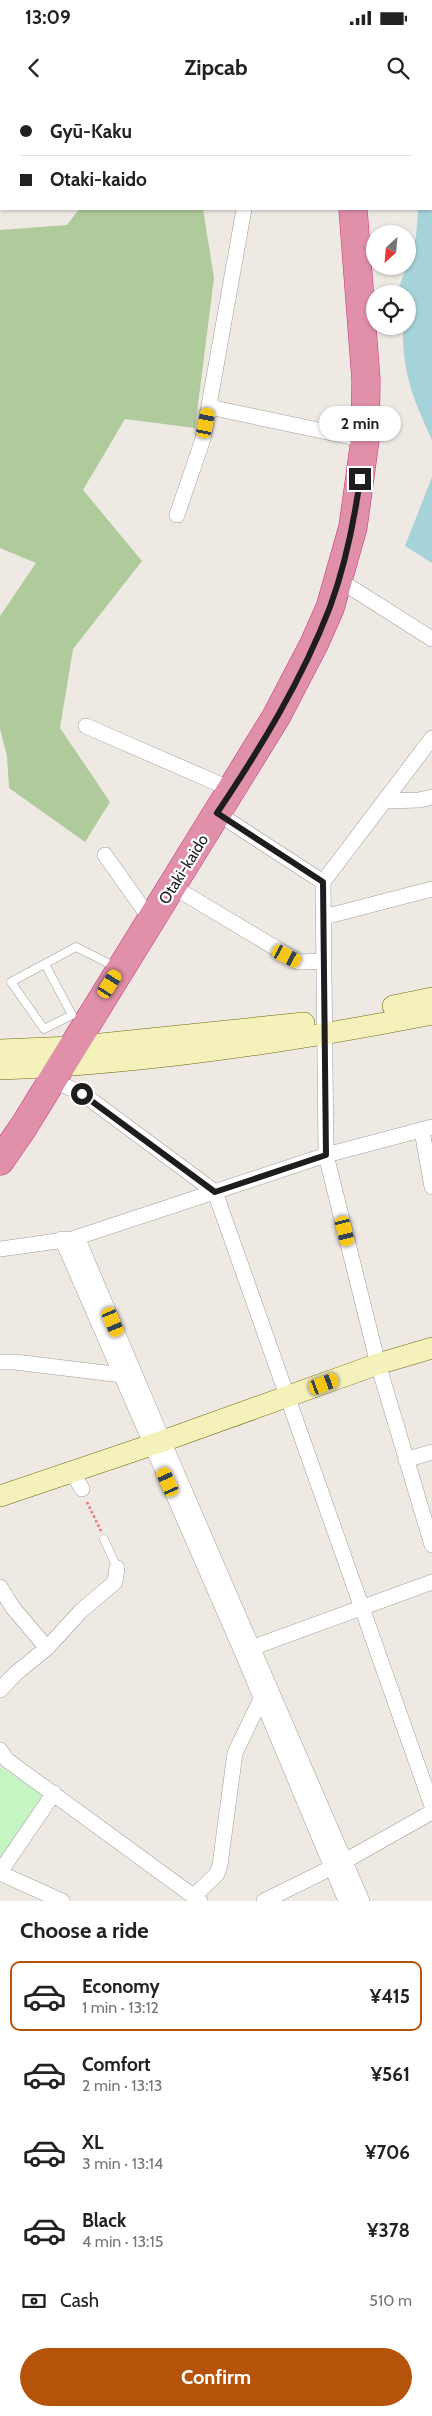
<!DOCTYPE html>
<html lang="en">
<head>
<meta charset="utf-8">
<style>
	:root { --surface:#fff; --page:#f6f6f6; --text:#222; --muted:#767676; --line:#e0e0e0; --accent:#b45309 }
	body { margin:0; font-family:Cabin,sans-serif; background:var(--page); color:var(--text); height:100vh; display:flex; flex-direction:column; font-size:19px; white-space:nowrap }
	* { box-sizing:border-box; margin:0 }
	p { font-size:16px; color:var(--muted) }
	.icon { flex:none; width:28px; height:28px; fill:none; stroke:currentColor; stroke-width:2; stroke-linecap:round; stroke-linejoin:round }
	.map { position:relative; height:1801px; overflow:hidden }
	.sheet { display:flex; flex-direction:column; background:var(--surface); flex:1 }
	.sheet>* { flex:none }
	.top-card { position:absolute; left:0px; top:0px; width:432px; height:110px; box-shadow:0 1px 4px #0004; display:grid; align-content:center; height:110px; padding:0 20px; background:var(--surface) }
	.needle { width:32px; rotate:206deg }
	.buttons { position:absolute; left:366px; top:125px; display:grid; gap:10px }
	.buttons a { display:grid; place-items:center; width:50px; height:50px; border-radius:50%; background:var(--surface); box-shadow:0 1px 4px #0004; font-size:25px }
	.end { position:absolute; width:22px; height:22px; margin:-11px; border:6px solid #1d1d1d; background:#fff; box-shadow:0 0 0 2px #fff }
	.from { border-radius:50% }
	.bubble { position:absolute; height:35px; border-radius:18px; background:var(--surface); box-shadow:0 1px 4px #0004; font-size:16px; font-weight:800; line-height:35px; text-align:center }
	.car { position:absolute; width:15px; height:30px; margin:-15px -8px; border-radius:6px; box-shadow:0 0 4px 1px #0007; background:linear-gradient(#f5c518 24%,#345 0 40%,#f5c518 0 76%,#345 0 86%,#f5c518 0) }
	.top-card b { display:flex; align-items:center; gap:18px; height:48px; font-size:19px }
	.top-card b+b { border-top:1px solid var(--line) }
	.top-card i { width:12px; height:12px; background:var(--text) }
	ul { padding:0; list-style:none }
	li { display:flex; align-items:center; gap:15px; height:70px; margin:0 10px 8px; padding:0 10px; border:2px solid transparent; border-radius:10px }
	li div { flex:1 }
	li b { display:block; font-size:19px }
	li em { font-style:normal; font-weight:800 }
	li.active { border-color:var(--accent) }
	li>.icon { width:45px; height:45px; stroke-width:1.5 }
	h2 { padding:0 20px; font-size:22px; line-height:60px }
	.pay { display:flex; align-items:center; gap:12px; height:55px; padding:0 20px; font-size:19px }
	.pay p { margin-inline-start:auto }
	.cta { display:flex; gap:10px; margin-top:auto; padding:10px 20px }
	.cta a { flex:1; height:58px; border-radius:30px; background:var(--accent); color:#fff; font-size:20px; font-weight:800; line-height:58px; text-align:center }
	.status { display:flex; justify-content:space-between; align-items:center; height:35px; padding:0 25px; background:var(--surface); direction:ltr }
	.status svg { height:14px; fill:currentColor }
	header { display:flex; justify-content:space-between; align-items:center; height:65px; padding:0 20px; background:var(--surface); font-size:22px; font-weight:800 }
	.map>svg:first-child { display:block }
	.forest { fill:#afca9b }
	.park { fill:#c5f5c3 }
	.water { fill:#a6d3d9 }
	.lines { fill:none; stroke-linecap:round; stroke-linejoin:round }
	.lane-casing { stroke:#9e9e9e; stroke-width:9 }
	.street-casing { stroke:#9e9e9e; stroke-width:16 }
	.secondary-casing { stroke:#6c6b0c; stroke-width:22 }
	.highway-casing { stroke:#cd2f79; stroke-width:29 }
	.path { stroke:#f07274; stroke-width:2.5; stroke-dasharray:2.5 2.5; stroke-linecap:butt }
	.lane { stroke:#fff; stroke-width:8 }
	.street { stroke:#fff; stroke-width:15 }
	.secondary { stroke:#f5f1ba; stroke-width:21 }
	.highway { stroke:#e090a9; stroke-width:28 }
	.route { stroke:#1d1d1d; stroke-width:6 }
	.labels { text-anchor:middle; stroke-width:4.5; stroke-linejoin:round; paint-order:stroke }
	.street-label { font-size:16px; fill:#1d1d1d; stroke:#fff }
</style>
</head>
<body>
<div class="status"><b>13:09</b><svg viewBox="0 0 49 12"><path d="M0 12V9h3v3zM5 12V6h3v6zM10 12V3h3v9zM15 12V0h3v12zM26 1h20v11H26zM47 4h2v5h-2z"/></svg></div>
<header><svg class="icon" aria-label="back" viewBox="0 0 24 24"><path d="M15 5l-7 7 7 7"/></svg>Zipcab<svg class="icon" aria-label="search" viewBox="0 0 24 24"><circle cx="10" cy="10" r="6"/><path d="M15 15l6 6"/></svg></header>
<div class="map">
<svg width="432" height="1801" viewBox="0 0 432 1801">
	<rect width="100%" height="100%" fill="#eee9e3"/>
	<!-- forest -->
	<path class="forest" d="M 79,109 L 203,109 L 214,178 L 195,328 L 125,319 L 83,390 L 142,461 L 73,549 L 60,628 L 110,702 L 85,742 L 9,688 L 7,656 L 0,629 L 0,516 L 36,463 L 0,448 L 0,130 L 67,125 Z"/>
	<!-- park -->
	<path class="park" d="M 0,1666 L 44,1696 L 0,1760 Z"/>
	<!-- water -->
	<path class="water" d="M 432,41 L 432,340 C 413,298 402,273 403,226 L 408,226 L 408,194 L 397,194 L 416,137 L 418,109 L 431,109 Z
		M 432,377 L 432,463 L 405,446 Z"/>
	<g class="lines">
		<defs>
			<path id="lane" d="M 45,864 L 72,915 L 44,929 L 11,882 L 76,847 L 116,867
				M 104,1439 L 117,1468"/>
			<path id="street" d="M 209,307 L 365,340
				M 177,415 L 203,339 L 244,109
				M 339,480 L 432,539
				M 86,626 L 233,690
				M 432,638 L 323,782 L 326,1055 L 378,1264 L 432,1445
				M 385,701 L 419,700 L 432,697
				M 217,713 L 323,782
				M 105,755 L 151,820
				M 172,786 L 299,862 L 324,861
				M 324,817 L 432,789
				M 52,980 L 83,994 L 215,1092 L 432,1706
				M 422,1031 L 432,1087
				M 77,1137 L 163,1341 L 362,1801
				M 62,1139 L 242,1552 L 346,1801
				M 0,1149 L 72,1139 L 326,1055 L 432,1027
				M 0,1262 L 15,1262 L 122,1275
				M 406,1360 L 432,1352
				M 72,1371 L 82,1389
				M 0,1487 L 13,1508 L 47,1548
				M 243,1551 L 432,1482
				M 0,1590 L 15,1574 L 47,1548 L 81,1511 L 115,1482 L 117,1468
				M 0,1650 L 7,1660 L 200,1801
				M 0,1772 L 54,1693
				M 0,1773 L 62,1801
				M 194,1796 L 217,1774 L 220,1765 L 235,1653 L 261,1599
				M 264,1801 L 345,1761 L 432,1712"/>
			<path id="secondary" d="M 189,0 L 191,1
				M 393,906 L 432,898
				M 0,950 L 72,947 L 304,923
				M 0,969 C 145,964 290,942 432,914
				M 0,1396 L 163,1341 L 378,1264 L 432,1248"/>
			<path id="highway" d="M 353,1 L 353,0
				M 0,1061 L 24,1026 L 276,617 L 314,544 L 330,508 L 353,427 L 365,340 L 366,280 L 353,109"/>
		</defs>
		<!-- lane casing -->
		<use href="#lane" class="lane-casing"/>
		<!-- street casing -->
		<use href="#street" class="street-casing"/>
		<!-- secondary casing -->
		<use href="#secondary" class="secondary-casing"/>
		<!-- highway casing -->
		<use href="#highway" class="highway-casing"/>
		<!-- path -->
		<path class="path" d="M 87,1402 L 101,1431"/>
		<!-- lane -->
		<use href="#lane" class="lane"/>
		<!-- street -->
		<use href="#street" class="street"/>
		<!-- secondary -->
		<use href="#secondary" class="secondary"/>
		<!-- highway -->
		<use href="#highway" class="highway"/>
	</g>
	<g class="lines">
		<!-- route -->
		<path class="route" d="M 82,994 L 215,1092 L 326,1055 L 323,782 L 217,713 C 260,649 302,580 330,507 C 345,466 354,423 360,379"/>
	</g>
	<g class="labels">
		<!-- street labels -->
		<g class="street-label">
			<text transform="translate(183 769) rotate(-58)" y="6">Otaki-kaido</text>
		</g>
	</g>
</svg>
<div class="buttons">
<a><svg class="needle" viewBox="-14 -14 28 28"><path d="M0-13l5 13h-10z" fill="#e53935"/><path d="M0 13l5-13h-10z" fill="#767676"/></svg></a>
<a><svg class="icon" aria-label="locate" viewBox="0 0 24 24"><circle cx="12" cy="12" r="6"/><path d="M12 2v4M12 18v4M2 12h4M18 12h4"/></svg></a>
</div>
<i class="end from" style="left:82px;top:994px"></i>
<i class="end" style="left:360px;top:379px"></i>
<div class="bubble" style="left:319px;top:306px;width:82px">2 min</div>
<i class="car" style="left:206px;top:323px;rotate:11deg"></i>
<i class="car" style="left:287px;top:856px;rotate:117deg"></i>
<i class="car" style="left:110px;top:884px;rotate:32deg"></i>
<i class="car" style="left:345px;top:1131px;rotate:166deg"></i>
<i class="car" style="left:113px;top:1222px;rotate:157deg"></i>
<i class="car" style="left:324px;top:1284px;rotate:69deg"></i>
<i class="car" style="left:168px;top:1382px;rotate:336deg"></i>
<div class="top-card">
<b><i class="from"></i>Gyū-Kaku</b>
<b><i></i>Otaki-kaido</b>
</div>
</div>
<section class="sheet">
<h2>Choose a ride</h2>
<ul>
<li class="active"><svg class="icon" aria-label="car" viewBox="0 0 24 24"><path d="M5 17H2v-5l4-1 3-4h7l3 4 3 1v5h-3M9 17h6M6 11h13"/><circle cx="7" cy="17" r="2"/><circle cx="17" cy="17" r="2"/></svg><div><b>Economy</b><p>1 min · 13:12</p></div><em>¥415</em></li>
<li><svg class="icon" aria-label="car" viewBox="0 0 24 24"><path d="M5 17H2v-5l4-1 3-4h7l3 4 3 1v5h-3M9 17h6M6 11h13"/><circle cx="7" cy="17" r="2"/><circle cx="17" cy="17" r="2"/></svg><div><b>Comfort</b><p>2 min · 13:13</p></div><em>¥561</em></li>
<li><svg class="icon" aria-label="car" viewBox="0 0 24 24"><path d="M5 17H2v-5l4-1 3-4h7l3 4 3 1v5h-3M9 17h6M6 11h13"/><circle cx="7" cy="17" r="2"/><circle cx="17" cy="17" r="2"/></svg><div><b>XL</b><p>3 min · 13:14</p></div><em>¥706</em></li>
<li><svg class="icon" aria-label="car" viewBox="0 0 24 24"><path d="M5 17H2v-5l4-1 3-4h7l3 4 3 1v5h-3M9 17h6M6 11h13"/><circle cx="7" cy="17" r="2"/><circle cx="17" cy="17" r="2"/></svg><div><b>Black</b><p>4 min · 13:15</p></div><em>¥378</em></li>
</ul>
<div class="pay"><svg class="icon" aria-label="cash" viewBox="0 0 24 24"><path d="M3 7h18v10H3z"/><circle cx="12" cy="12" r="2"/></svg>Cash<p>510 m</p></div>
<div class="cta"><a>Confirm</a></div>
</section>
</body>
</html>
